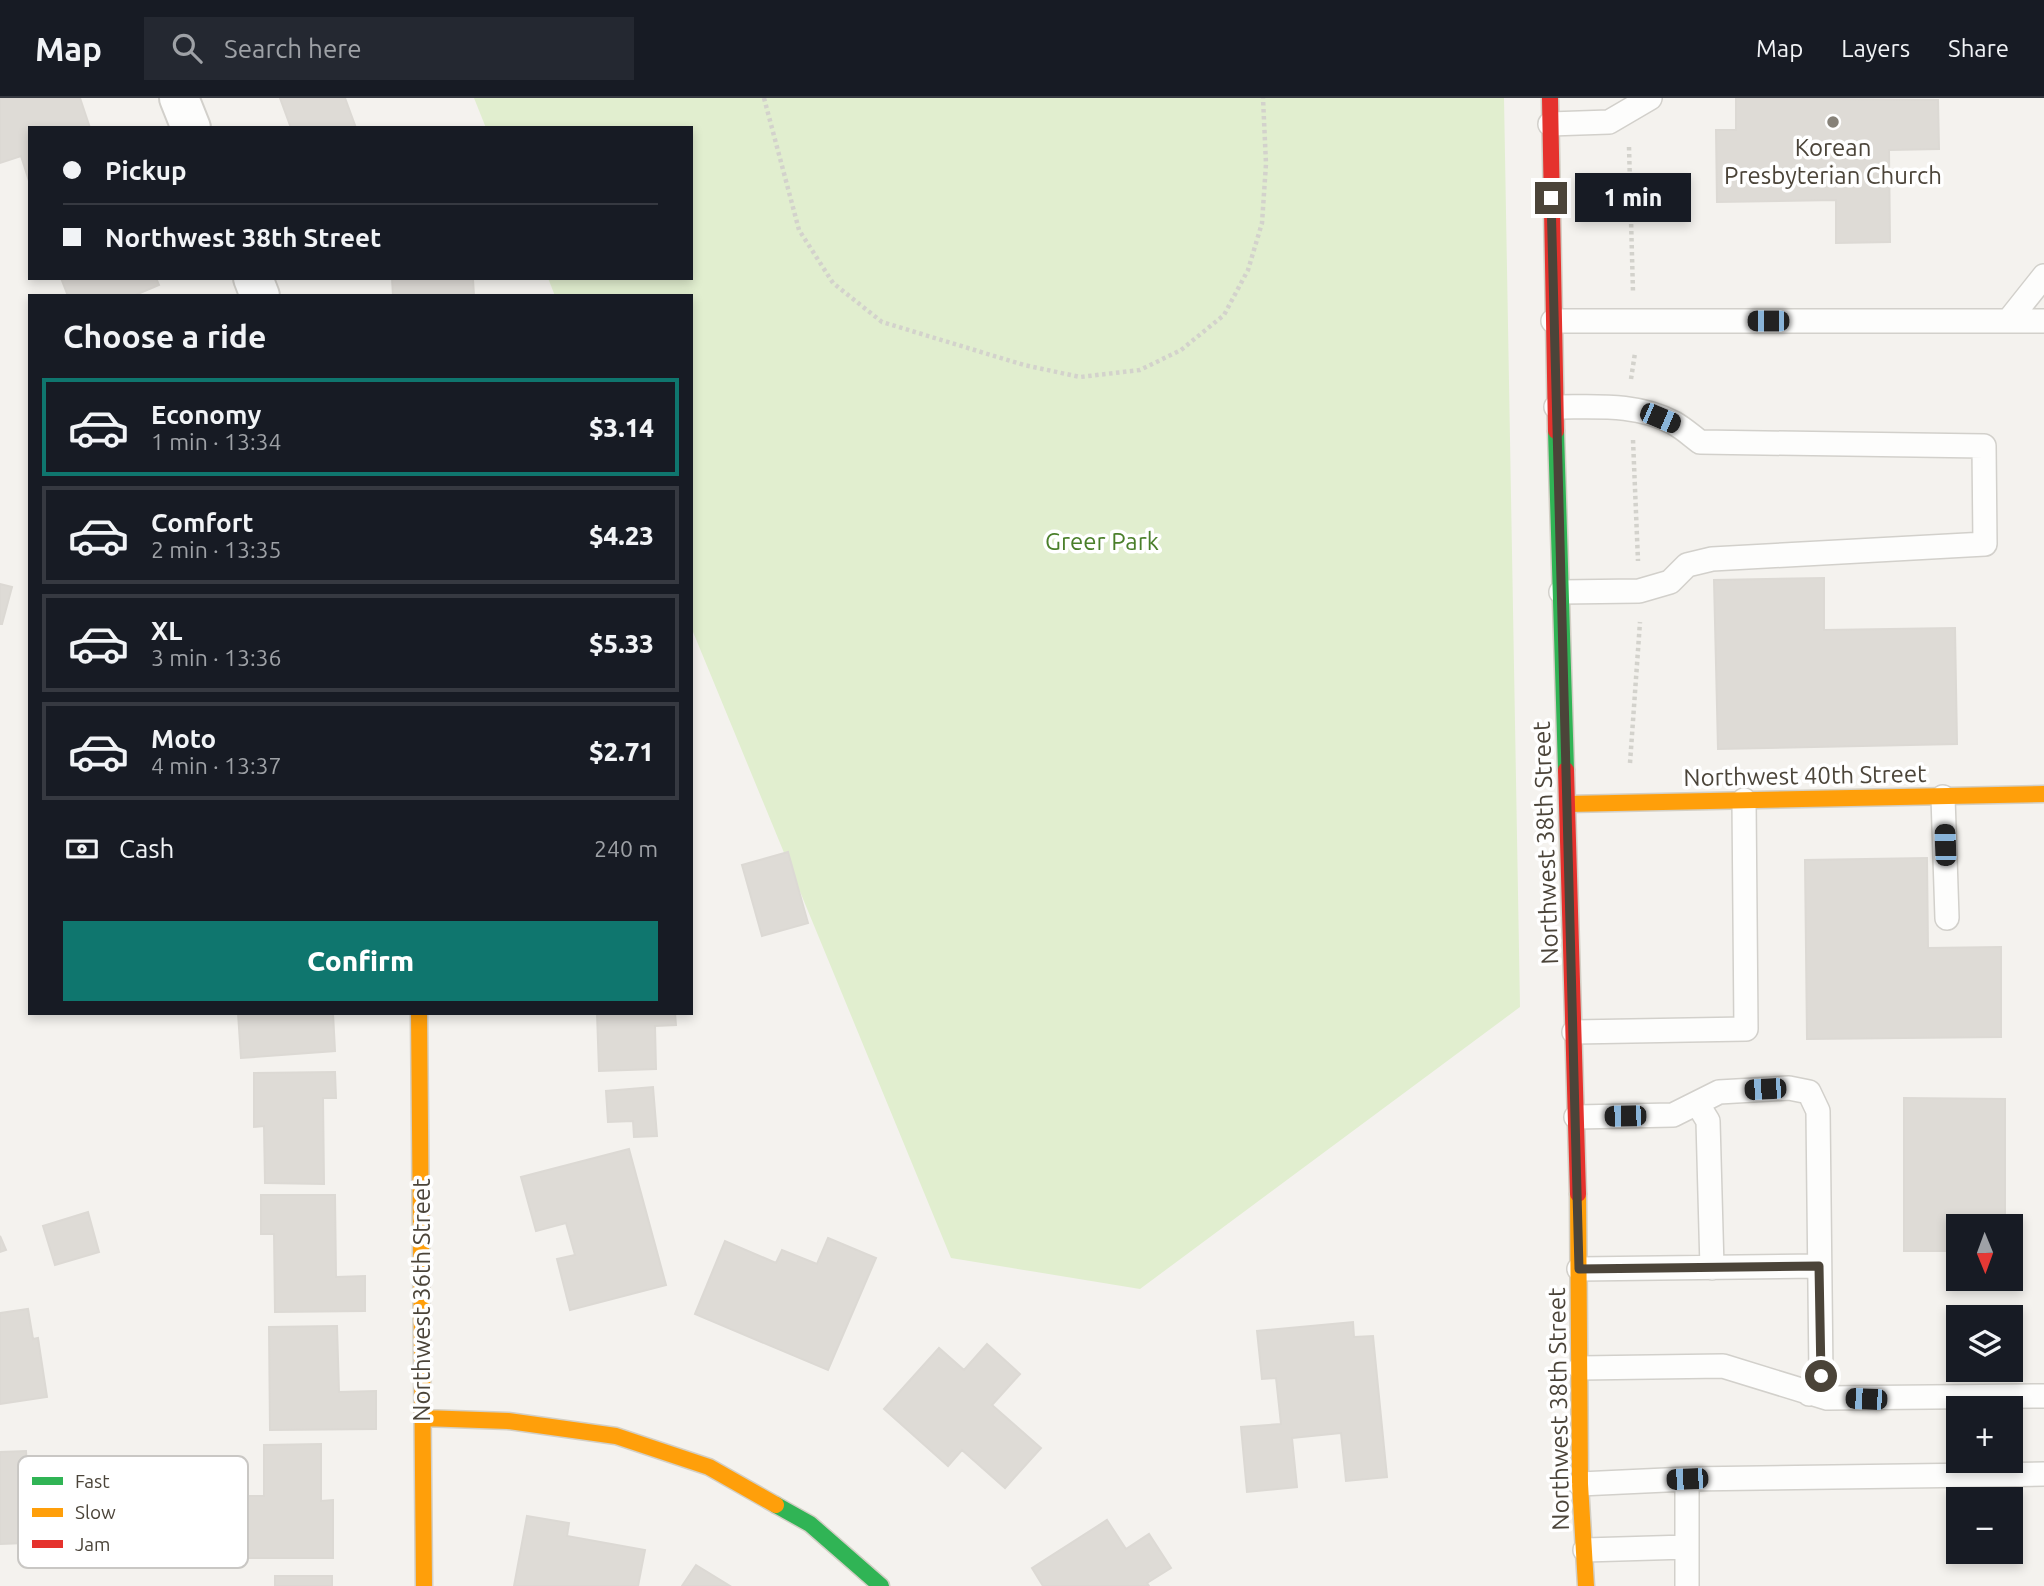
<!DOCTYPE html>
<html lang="en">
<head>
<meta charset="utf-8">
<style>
	:root { --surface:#171b24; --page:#242831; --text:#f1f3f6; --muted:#9ea1a6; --line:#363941; --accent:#0f766e }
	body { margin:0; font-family:Ubuntu,sans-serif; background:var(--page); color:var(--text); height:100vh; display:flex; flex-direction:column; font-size:26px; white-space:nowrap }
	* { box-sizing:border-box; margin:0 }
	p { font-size:23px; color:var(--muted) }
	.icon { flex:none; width:38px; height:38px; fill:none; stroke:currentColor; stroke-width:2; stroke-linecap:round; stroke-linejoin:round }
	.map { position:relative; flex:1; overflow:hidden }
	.panel { position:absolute; left:28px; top:196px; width:665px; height:721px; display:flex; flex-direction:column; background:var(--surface); border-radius:0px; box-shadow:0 4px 10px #0003 }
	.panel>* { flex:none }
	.top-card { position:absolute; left:28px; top:28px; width:665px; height:154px; border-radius:0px; box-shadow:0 4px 10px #0003; display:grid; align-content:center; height:154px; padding:0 35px; background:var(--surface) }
	.needle { width:46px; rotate:179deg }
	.fabs { position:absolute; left:1946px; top:1116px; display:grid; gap:14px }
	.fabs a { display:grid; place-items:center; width:77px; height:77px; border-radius:0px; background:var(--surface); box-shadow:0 4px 10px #0003; font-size:35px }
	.end { position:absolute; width:32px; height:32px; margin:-16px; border:9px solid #4b4439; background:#fff; box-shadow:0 0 0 4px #fff }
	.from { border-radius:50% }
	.bubble { position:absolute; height:49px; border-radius:0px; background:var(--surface); box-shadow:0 4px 10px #0003; font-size:23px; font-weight:800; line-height:49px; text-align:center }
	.car { position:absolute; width:21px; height:42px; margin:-21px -10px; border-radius:9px; box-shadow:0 0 5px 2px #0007; background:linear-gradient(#222 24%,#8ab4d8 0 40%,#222 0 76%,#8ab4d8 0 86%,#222 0) }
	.top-card b { display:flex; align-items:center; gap:24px; height:66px; font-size:26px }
	.top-card b+b { border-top:2px solid var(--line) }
	.top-card i { width:18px; height:18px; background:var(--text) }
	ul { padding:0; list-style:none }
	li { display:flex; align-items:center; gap:21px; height:98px; margin:0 14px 10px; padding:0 21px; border:4px solid var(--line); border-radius:0px }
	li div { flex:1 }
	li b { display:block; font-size:26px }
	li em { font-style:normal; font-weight:800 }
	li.on { border-color:var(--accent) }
	li>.icon { width:63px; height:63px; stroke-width:1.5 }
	h2 { padding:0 35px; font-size:32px; line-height:84px }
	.pay { display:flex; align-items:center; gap:18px; height:77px; padding:0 35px; font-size:26px }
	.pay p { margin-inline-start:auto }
	.primary-button { display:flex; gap:14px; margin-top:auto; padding:14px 35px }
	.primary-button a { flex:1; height:80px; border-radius:0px; background:var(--accent); color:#fff; font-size:28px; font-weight:800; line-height:80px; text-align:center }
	header { display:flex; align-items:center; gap:42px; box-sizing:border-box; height:98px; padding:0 35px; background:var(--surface); border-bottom:2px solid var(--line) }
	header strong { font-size:33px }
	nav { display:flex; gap:38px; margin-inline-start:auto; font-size:24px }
	.search { width:490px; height:63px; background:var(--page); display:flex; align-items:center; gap:18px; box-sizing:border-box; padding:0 24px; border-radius:0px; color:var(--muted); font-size:26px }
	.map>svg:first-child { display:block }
	.green { fill:#e1eecf }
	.building { fill:#dedbd6; stroke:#dcd9d4; stroke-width:2 }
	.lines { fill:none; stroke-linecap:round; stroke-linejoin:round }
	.lane-casing { stroke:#d2d0cb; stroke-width:26 }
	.street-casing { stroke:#d2d0cb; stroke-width:42 }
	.fast-casing { stroke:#d3cfc5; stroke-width:19 }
	.slow-casing { stroke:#d3cfc5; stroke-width:19 }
	.jam-casing { stroke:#d3cfc5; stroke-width:19 }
	.path { stroke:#d3d2cc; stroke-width:4.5; stroke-dasharray:3.5 3.5; stroke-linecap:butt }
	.lane { stroke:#fdfdfc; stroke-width:23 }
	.street { stroke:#fdfdfc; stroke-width:38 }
	.fast { stroke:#30b455; stroke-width:16 }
	.slow { stroke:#ff9f0a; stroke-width:16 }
	.jam { stroke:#e5322d; stroke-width:16 }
	.route { stroke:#4b4439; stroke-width:9 }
	.poi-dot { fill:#868178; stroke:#fff; stroke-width:2.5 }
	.labels { text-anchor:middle; stroke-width:7; stroke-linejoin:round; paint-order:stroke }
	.poi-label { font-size:24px; fill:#4b4439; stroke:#fff }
	.park-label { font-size:24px; fill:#4a7f2a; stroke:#fff }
	.street-label { font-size:24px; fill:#4b4439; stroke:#fff }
	.key { fill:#fff; stroke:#c9c7c4; stroke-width:2 }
	.key-label { font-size:19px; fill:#4b4439 }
</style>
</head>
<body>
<header>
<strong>Map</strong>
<div class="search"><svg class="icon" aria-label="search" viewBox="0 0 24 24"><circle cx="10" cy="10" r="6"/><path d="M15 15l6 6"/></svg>Search here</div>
<nav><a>Map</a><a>Layers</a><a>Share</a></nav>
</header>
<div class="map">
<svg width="2044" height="1488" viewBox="0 0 2044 1488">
	<rect width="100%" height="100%" fill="#f4f2ee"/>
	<!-- green -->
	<path class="green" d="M 474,0 L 1504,0 L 1520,909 L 1140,1191 L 951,1160 L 691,529 L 691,198 L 555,198 L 548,180 L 691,180 L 691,30 L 486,30 Z"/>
	<!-- building -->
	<path class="building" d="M 0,0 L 80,0 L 90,30 L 30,30 L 29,83 L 21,58 L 0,65 Z
		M 280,0 L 345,0 L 356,30 L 291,30 Z
		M 1736,0 L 1938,2 L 1939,51 L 1889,52 L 1890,144 L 1836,145 L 1836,102 L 1717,104 L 1716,32 L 1736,32 Z
		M 61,180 L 156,180 L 159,187 L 133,198 L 68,198 Z
		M 392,180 L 473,181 L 474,198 L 393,198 Z
		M 1824,480 L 1824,532 L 1955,530 L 1957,646 L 1718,651 L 1714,482 Z
		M 0,486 L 12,489 L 2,526 L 0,526 Z
		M 788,754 L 808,825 L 762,838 L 742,767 Z
		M 1927,760 L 1928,850 L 2001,849 L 2001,939 L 1807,941 L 1805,762 Z
		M 238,915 L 333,915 L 335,953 L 241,960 Z
		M 597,915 L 675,915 L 676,927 L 655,928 L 656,971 L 599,973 Z
		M 335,974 L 336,1000 L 323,1000 L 324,1086 L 265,1085 L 264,1028 L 254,1029 L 254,975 Z
		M 653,989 L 657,1038 L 634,1039 L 633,1023 L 608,1024 L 606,993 Z
		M 1904,1000 L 2005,1001 L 2005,1129 L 1958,1129 L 1958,1153 L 1904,1153 Z
		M 629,1051 L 666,1187 L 570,1212 L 557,1161 L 575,1157 L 566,1125 L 536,1133 L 521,1079 Z
		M 261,1097 L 335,1097 L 336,1179 L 365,1178 L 365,1213 L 275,1214 L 274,1136 L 261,1136 Z
		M 88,1114 L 99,1154 L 55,1167 L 43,1128 Z
		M 0,1138 L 6,1152 L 0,1154 Z
		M 828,1140 L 876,1160 L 828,1272 L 695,1216 L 725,1143 L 776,1165 L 782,1152 L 817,1166 Z
		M 28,1211 L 33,1241 L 38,1240 L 47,1299 L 0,1306 L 0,1215 Z
		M 1353,1224 L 1354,1239 L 1373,1238 L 1387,1379 L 1346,1383 L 1341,1335 L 1292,1340 L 1297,1389 L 1247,1394 L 1241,1329 L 1281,1326 L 1276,1280 L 1262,1281 L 1257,1233 Z
		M 337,1228 L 339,1294 L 376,1293 L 376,1331 L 270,1332 L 269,1229 Z
		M 987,1246 L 1020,1276 L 992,1307 L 1041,1350 L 1005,1390 L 962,1352 L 948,1368 L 884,1311 L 939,1250 L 964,1272 Z
		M 321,1346 L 321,1403 L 333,1402 L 333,1460 L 225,1460 L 224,1398 L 264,1398 L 264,1347 Z
		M 26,1353 L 28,1388 L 49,1387 L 51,1444 L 0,1446 L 0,1354 Z
		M 527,1418 L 569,1425 L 567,1438 L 645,1452 L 638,1488 L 514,1488 Z
		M 1107,1422 L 1126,1451 L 1149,1436 L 1171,1470 L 1147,1485 L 1149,1488 L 1043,1488 L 1032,1470 Z
		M 696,1467 L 730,1488 L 682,1488 Z
		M 275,1478 L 332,1478 L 332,1488 L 275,1488 Z"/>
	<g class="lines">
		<defs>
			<path id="lane" d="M 1550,26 L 1609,24 L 1650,0
				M 2009,222 L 2044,178
				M 1553,223 L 2044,223
				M 1556,309 C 1596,309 1637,305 1674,325 C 1683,330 1692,338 1700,344 L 1984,348 L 1985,446 L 1712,461 L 1687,467 L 1670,484 L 1639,493 L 1561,494
				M 1943,699 L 1947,820
				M 1574,934 L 1746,931 L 1744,702
				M 1697,1005 L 1708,1023 L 1712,1170
				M 1576,1019 L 1673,1017 L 1719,994 L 1789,990 L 1809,994 L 1818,1013 L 1821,1278 L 1809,1296
				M 1579,1171 L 1819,1168
				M 1580,1270 L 1723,1268 L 1827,1300 L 2044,1298
				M 1580,1386 L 1687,1381
				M 1585,1452 L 1687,1449
				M 1687,1488 L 1687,1381 L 2044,1376"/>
			<path id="street" d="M 179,0 L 191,30
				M 253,180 L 260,198"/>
			<path id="fast" d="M 1556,333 L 1566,672
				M 776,1407 L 810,1426 L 881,1488"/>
			<path id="slow" d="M 1568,706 L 2044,696
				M 419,915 L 424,1488
				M 1578,1096 L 1580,1386 L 1586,1488
				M 423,1320 L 508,1323 L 616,1338 L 709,1369 L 776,1407"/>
			<path id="jam" d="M 1550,0 L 1556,333
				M 1566,672 L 1578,1096"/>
		</defs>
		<!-- lane casing -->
		<use href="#lane" class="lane-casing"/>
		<!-- street casing -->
		<use href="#street" class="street-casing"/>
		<!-- fast casing -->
		<use href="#fast" class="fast-casing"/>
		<!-- slow casing -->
		<use href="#slow" class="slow-casing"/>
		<!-- jam casing -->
		<use href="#jam" class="jam-casing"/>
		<!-- path -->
		<path class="path" d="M 764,0 L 799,132 L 833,185 L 882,224 L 1024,267 L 1080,279 L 1140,272 L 1181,252 L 1224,217 L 1248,172 L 1262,125 L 1266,66 L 1263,0
			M 1629,49 L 1633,194
			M 1631,281 L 1635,255
			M 1633,342 L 1638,463
			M 1630,665 L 1640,524"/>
		<!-- lane -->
		<use href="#lane" class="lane"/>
		<!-- street -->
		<use href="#street" class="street"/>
		<!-- fast -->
		<use href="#fast" class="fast"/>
		<!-- slow -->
		<use href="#slow" class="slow"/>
		<!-- jam -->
		<use href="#jam" class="jam"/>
	</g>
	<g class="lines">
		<!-- route -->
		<path class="route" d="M 1551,100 L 1579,1171 L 1819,1168 L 1821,1278"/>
	</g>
	<!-- markers -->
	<circle class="poi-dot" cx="1833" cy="24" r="7"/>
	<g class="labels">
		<!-- poi labels -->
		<g class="poi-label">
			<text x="1833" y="58">Korean<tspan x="1833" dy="28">Presbyterian Church</tspan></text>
		</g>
		<!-- park labels -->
		<g class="park-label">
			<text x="1102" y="452">Greer Park</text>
		</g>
		<!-- street labels -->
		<g class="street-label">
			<text transform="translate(1805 678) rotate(-1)" y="8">Northwest 40th Street</text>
			<text transform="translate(1546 745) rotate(-92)" y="8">Northwest 38th Street</text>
			<text transform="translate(422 1202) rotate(-90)" y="8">Northwest 36th Street</text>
			<text transform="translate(1559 1311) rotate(-91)" y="8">Northwest 38th Street</text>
		</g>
	</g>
	<!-- legend -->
	<rect x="18" y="1358" width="230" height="112" rx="10" class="key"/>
	<rect x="32" y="1379" width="31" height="8" fill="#30b455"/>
	<rect x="32" y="1410" width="31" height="9" fill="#ff9f0a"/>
	<rect x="32" y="1442" width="31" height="8" fill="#e5322d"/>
	<g class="key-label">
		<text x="75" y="1390">Fast</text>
		<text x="75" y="1421">Slow</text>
		<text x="75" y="1453">Jam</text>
	</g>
</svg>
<div class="fabs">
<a><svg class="needle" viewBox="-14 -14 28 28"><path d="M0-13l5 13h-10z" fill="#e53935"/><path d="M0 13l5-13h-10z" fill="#9ea1a6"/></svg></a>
<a><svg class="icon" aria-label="layers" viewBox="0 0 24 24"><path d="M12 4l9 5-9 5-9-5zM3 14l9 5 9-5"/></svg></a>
<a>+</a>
<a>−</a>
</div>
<i class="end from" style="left:1821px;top:1278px"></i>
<i class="end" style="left:1551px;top:100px"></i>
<div class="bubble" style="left:1575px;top:75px;width:116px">1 min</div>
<i class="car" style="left:1768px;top:223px;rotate:270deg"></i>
<i class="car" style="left:1660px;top:320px;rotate:113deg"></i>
<i class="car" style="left:1945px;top:747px;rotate:358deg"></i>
<i class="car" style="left:1765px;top:991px;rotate:267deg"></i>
<i class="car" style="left:1625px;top:1018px;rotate:269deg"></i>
<i class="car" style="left:1866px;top:1301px;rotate:272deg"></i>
<i class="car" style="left:1687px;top:1381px;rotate:268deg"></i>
<div class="top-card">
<b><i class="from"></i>Pickup</b>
<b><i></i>Northwest 38th Street</b>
</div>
<section class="panel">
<h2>Choose a ride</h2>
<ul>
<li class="on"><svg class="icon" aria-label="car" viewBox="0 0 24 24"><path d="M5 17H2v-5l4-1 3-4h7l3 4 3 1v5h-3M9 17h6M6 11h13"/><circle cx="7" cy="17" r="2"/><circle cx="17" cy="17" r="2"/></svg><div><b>Economy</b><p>1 min · 13:34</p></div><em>$3.14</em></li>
<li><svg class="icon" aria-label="car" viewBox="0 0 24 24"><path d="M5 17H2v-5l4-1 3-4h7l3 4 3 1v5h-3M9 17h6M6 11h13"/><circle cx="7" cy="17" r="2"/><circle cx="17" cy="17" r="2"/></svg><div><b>Comfort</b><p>2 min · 13:35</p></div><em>$4.23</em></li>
<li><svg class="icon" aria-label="car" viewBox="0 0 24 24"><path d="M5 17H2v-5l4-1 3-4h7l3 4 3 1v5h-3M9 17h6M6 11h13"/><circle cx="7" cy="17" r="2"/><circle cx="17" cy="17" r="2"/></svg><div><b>XL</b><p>3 min · 13:36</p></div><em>$5.33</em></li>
<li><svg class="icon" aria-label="car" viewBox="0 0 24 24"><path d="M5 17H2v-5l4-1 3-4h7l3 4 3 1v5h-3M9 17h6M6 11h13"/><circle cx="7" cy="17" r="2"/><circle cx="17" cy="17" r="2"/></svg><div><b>Moto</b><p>4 min · 13:37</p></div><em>$2.71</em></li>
</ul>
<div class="pay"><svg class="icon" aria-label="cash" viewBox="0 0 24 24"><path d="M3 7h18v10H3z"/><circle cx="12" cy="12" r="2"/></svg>Cash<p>240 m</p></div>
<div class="primary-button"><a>Confirm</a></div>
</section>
</div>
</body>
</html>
